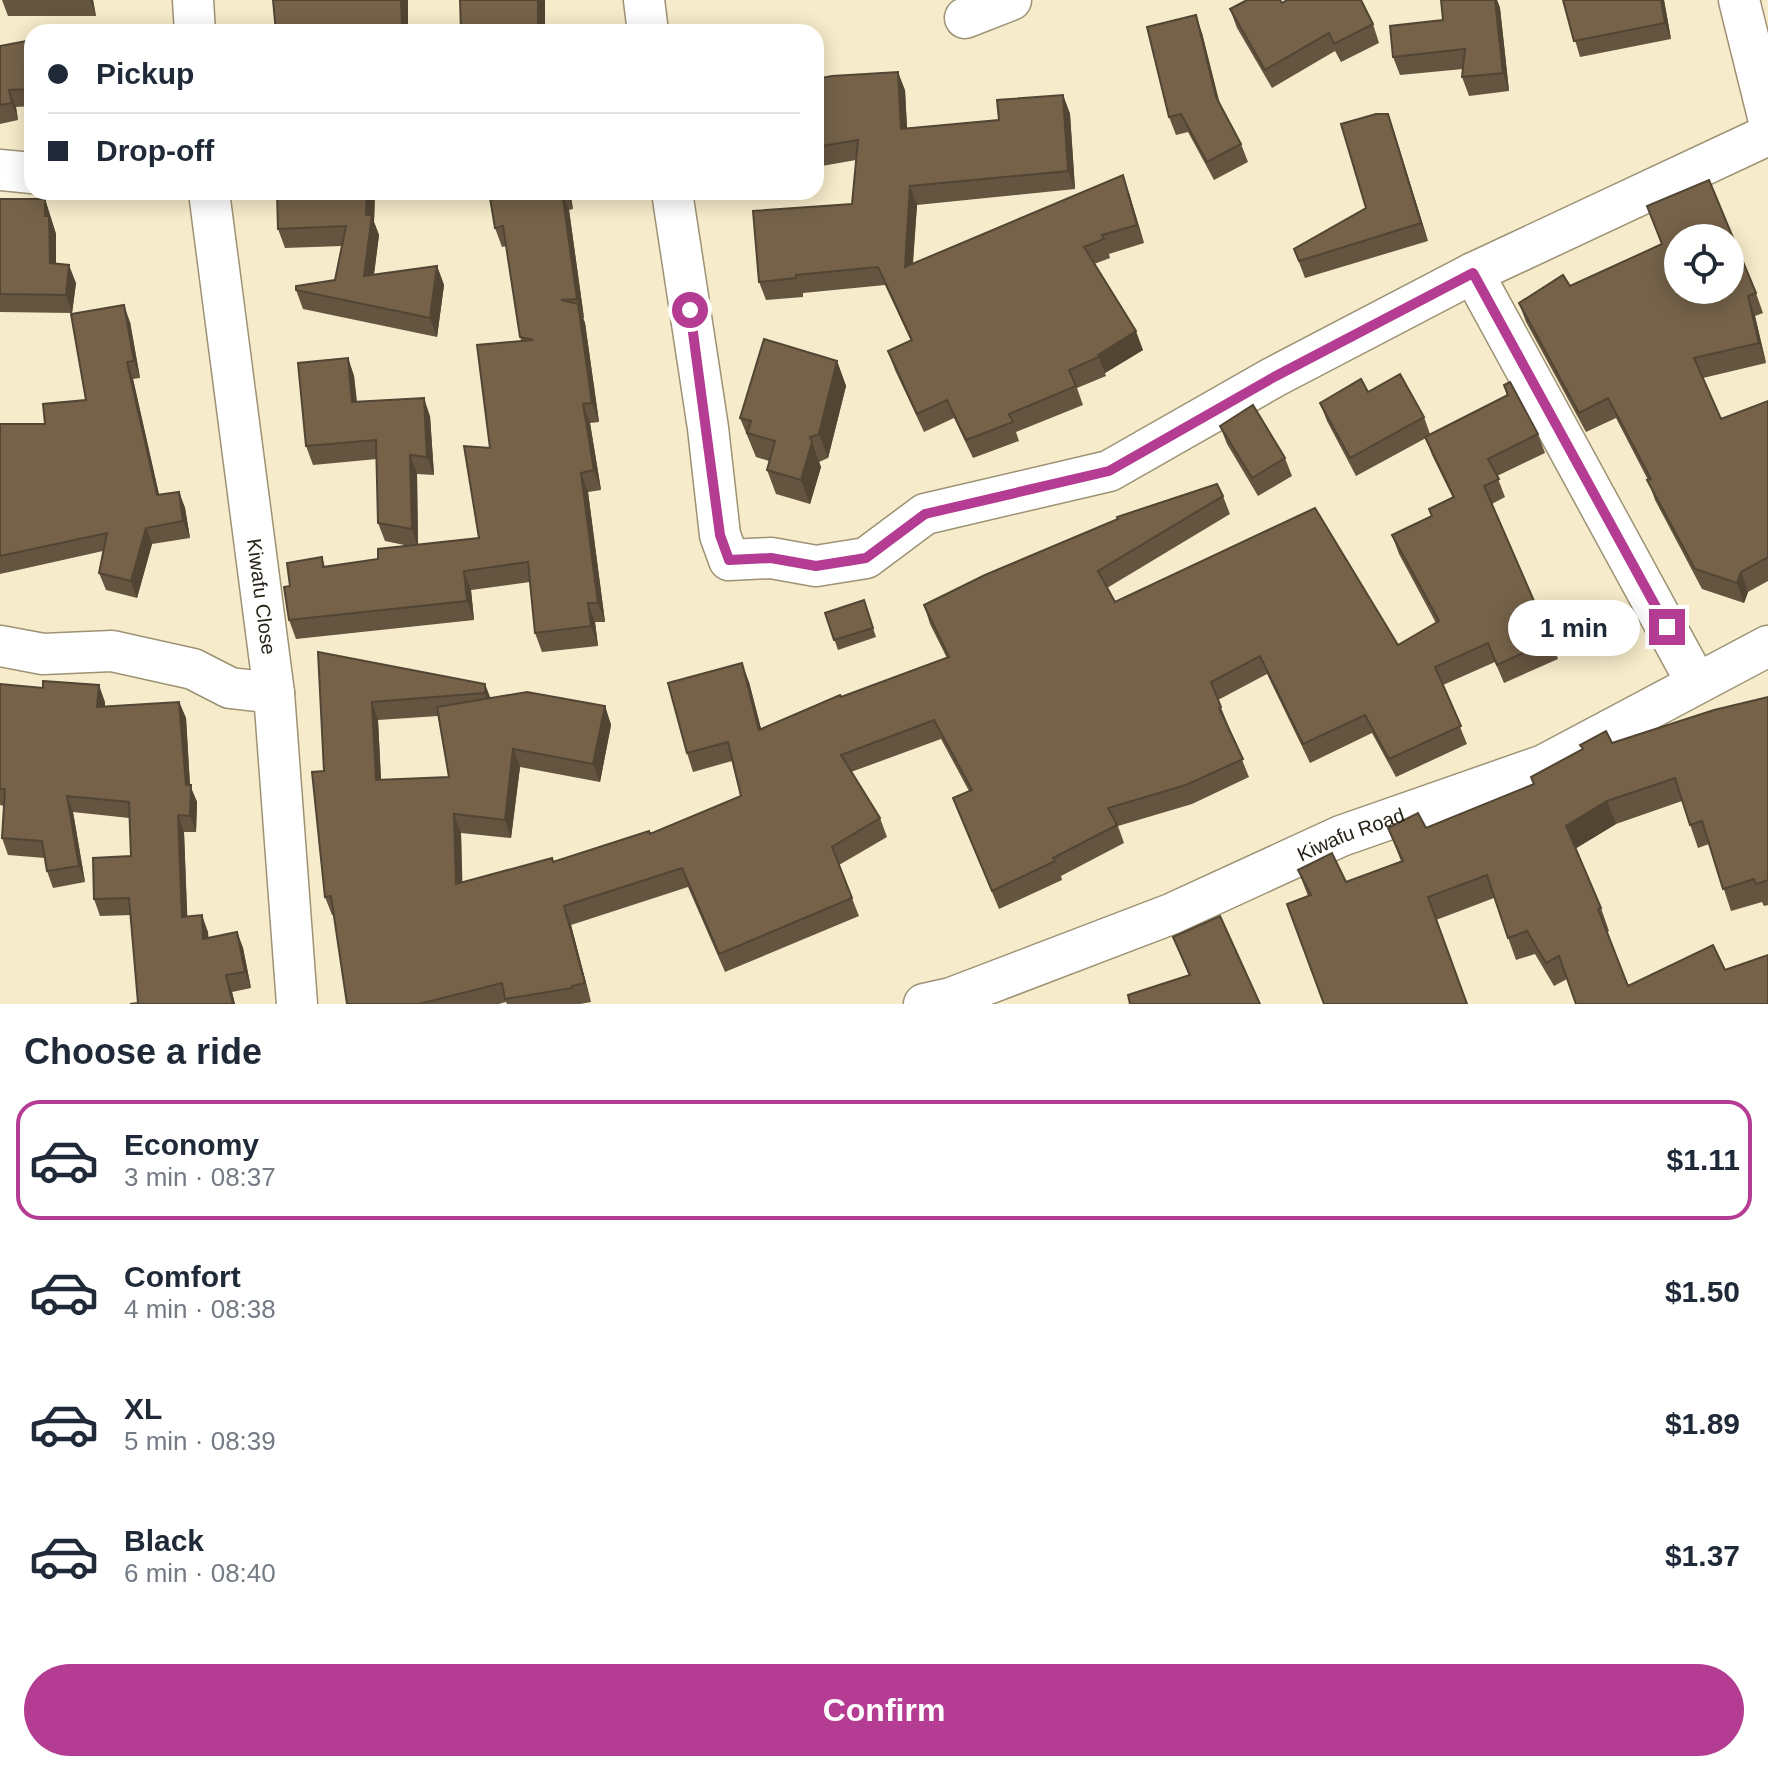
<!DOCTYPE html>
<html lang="en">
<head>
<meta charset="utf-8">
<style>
	:root { --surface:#fff; --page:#f6f6f7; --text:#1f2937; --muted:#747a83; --line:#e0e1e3; --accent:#b43c92 }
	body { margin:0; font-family:Helvetica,sans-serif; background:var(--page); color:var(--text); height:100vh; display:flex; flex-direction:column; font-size:30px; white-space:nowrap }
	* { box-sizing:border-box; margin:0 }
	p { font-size:26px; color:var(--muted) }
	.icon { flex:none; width:44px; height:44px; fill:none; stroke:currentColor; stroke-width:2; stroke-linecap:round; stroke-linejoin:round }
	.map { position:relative; height:1004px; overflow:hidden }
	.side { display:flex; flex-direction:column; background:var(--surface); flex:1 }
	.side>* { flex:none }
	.top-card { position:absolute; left:24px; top:24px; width:800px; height:176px; border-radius:24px; box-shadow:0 4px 20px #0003; display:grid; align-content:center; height:176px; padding:0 24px; background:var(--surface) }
	.tools { position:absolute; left:1664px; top:224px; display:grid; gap:16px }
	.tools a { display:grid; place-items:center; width:80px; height:80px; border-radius:50%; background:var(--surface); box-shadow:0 4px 20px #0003; font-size:40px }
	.end { position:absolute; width:36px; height:36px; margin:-18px; border:10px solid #b43c92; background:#fff; box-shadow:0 0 0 4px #fff }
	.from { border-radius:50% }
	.bubble { position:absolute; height:56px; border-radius:28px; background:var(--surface); box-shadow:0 4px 20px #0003; font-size:26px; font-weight:700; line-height:56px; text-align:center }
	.top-card b { display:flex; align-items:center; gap:28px; height:76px; font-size:30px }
	.top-card b+b { border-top:2px solid var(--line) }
	.top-card i { width:20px; height:20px; background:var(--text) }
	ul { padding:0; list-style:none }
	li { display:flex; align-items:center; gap:24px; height:120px; margin:0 16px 12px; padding:0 8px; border:4px solid transparent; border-radius:24px }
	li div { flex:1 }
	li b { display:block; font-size:30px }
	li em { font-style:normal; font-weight:700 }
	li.on { border-color:var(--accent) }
	li>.icon { width:72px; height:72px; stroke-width:1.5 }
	h2 { padding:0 24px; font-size:36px; line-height:96px }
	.primary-button { display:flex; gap:16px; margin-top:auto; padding:16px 24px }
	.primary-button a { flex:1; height:92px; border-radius:48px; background:var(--accent); color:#fff; font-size:32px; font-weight:700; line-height:92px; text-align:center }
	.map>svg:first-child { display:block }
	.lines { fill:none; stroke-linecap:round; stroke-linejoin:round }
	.minor-casing { stroke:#9d9274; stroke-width:43 }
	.minor { stroke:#fff; stroke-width:40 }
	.wall { fill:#65543f; fill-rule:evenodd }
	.shaded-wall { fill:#524533 }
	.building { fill:#756249; stroke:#524533; stroke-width:2; fill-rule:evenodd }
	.route { stroke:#b43c92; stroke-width:10 }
	.labels { text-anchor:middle; stroke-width:8; stroke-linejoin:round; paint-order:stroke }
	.street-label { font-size:20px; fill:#272317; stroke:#fdf9eb }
</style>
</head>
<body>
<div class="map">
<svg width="1768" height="1004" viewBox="0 0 1768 1004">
	<rect width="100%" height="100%" fill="#f6ebca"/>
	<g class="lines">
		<defs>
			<g id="minor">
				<path d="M 193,0 L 195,32"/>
				<path d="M 644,0 L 648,32"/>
				<path d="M 1739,0 L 1768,117"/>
				<path d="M 965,18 L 1011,0"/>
				<path d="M 0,170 L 32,173"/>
				<path id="s1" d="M 209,192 L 274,693 L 297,1004"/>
				<path d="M 672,192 L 708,428 L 720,535 L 729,560 L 771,558 L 816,566 L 866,558 L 925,514 L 1109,471 L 1274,377 L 1473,273 L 1768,135"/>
				<path d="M 1473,273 L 1696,682"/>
				<path d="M 0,646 L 43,654 L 112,651 L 193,669 L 230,688 L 274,693"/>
				<path id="s2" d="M 924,1004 L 951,998 L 1171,914 L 1341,836 L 1544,765 L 1768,646"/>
			</g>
		</defs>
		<!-- minor casing -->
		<use href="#minor" class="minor-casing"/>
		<!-- minor -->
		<use href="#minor" class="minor"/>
	</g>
	<!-- wall -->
	<path class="wall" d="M 2,0 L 93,0 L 96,16 L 8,16 Z
		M 273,0 L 408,0 L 408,32 L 276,32 Z
		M 1441,0 L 1497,0 L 1500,8 L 1509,91 L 1469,96 L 1462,77 L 1463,69 L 1400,75 L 1393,57 L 1443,20 Z
		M 1563,0 L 1664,0 L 1671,39 L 1580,57 Z
		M 1282,3 L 1373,24 L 1379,43 L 1341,62 L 1335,51 L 1272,88 L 1237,28 L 1230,9 Z
		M 1202,33 L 1220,104 L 1241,144 L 1248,162 L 1214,180 L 1188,132 L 1176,135 L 1169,117 Z
		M 32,40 L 32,106 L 16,107 L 18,120 L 0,124 L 0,46 Z
		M 816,79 L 905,90 L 907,128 L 999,120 L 1063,95 L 1070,114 L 1075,189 L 917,205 L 913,264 L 1129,193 L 1144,243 L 1109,254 L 1110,258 L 1094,264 L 1143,350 L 1105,373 L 1106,376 L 1077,388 L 1083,405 L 1016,432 L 1019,441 L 973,458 L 954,418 L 924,432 L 895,370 L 888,351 L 911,341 L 885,285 L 803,293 L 803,297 L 766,300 L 759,282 L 852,204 L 856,160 L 816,167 Z
		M 1388,114 L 1428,241 L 1305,278 L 1294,249 L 1366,208 Z
		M 375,192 L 374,222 L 379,235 L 374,275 L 437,266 L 444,285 L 437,337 L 303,309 L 296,290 L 335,280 L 342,246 L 285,248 L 278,229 Z
		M 489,192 L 570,192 L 573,209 L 569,210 L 584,318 L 583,318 L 585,323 L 599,422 L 590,423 L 601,490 L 588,492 L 605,622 L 595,622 L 598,646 L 542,652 L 535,633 L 530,582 L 471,590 L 474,620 L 296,639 L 289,620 L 290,586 L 322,557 L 325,567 L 378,559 L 409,546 L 385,541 L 378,523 L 377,459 L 313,465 L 306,446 L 348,358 L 354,376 L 357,401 L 430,416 L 434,475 L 417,474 L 418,545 L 479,538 L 490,448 L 521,341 L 506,246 L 502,247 L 495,228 Z
		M 0,199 L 45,199 L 56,234 L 56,263 L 76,283 L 72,313 L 0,312 Z
		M 1647,206 L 1756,293 L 1763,313 L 1755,316 L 1766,363 L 1703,378 L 1721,419 L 1768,401 L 1768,581 L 1748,592 L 1744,603 L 1702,589 L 1655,500 L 1648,480 L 1616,418 L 1586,432 L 1526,322 L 1519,303 L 1570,286 L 1662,245 Z
		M 130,322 L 140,378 L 133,379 L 159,495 L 179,492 L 185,508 L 190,538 L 152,544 L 137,598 L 106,590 L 99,573 L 103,551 L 0,574 L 0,424 L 45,424 L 86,400 Z
		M 837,361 L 846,386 L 828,458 L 819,462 L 821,467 L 810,504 L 776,494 L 767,470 L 769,461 L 756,457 L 740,418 Z
		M 1504,385 L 1538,434 L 1545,453 L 1497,476 L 1505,497 L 1492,504 L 1551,640 L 1558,659 L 1504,683 L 1495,662 L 1443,685 L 1467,744 L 1396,777 L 1372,733 L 1310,763 L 1267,674 L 1218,700 L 1249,777 L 1192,804 L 1118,826 L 1124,843 L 1061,876 L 1062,880 L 999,909 L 953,798 L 969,791 L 941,739 L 851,772 L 880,818 L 887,837 L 839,865 L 859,916 L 725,972 L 688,887 L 571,925 L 591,1002 L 580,1004 L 507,1004 L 506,1002 L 499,1004 L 347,1004 L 334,915 L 332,915 L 325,897 L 324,771 L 318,652 L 485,684 L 490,698 L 605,706 L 611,725 L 600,782 L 520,767 L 511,838 L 461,833 L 462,883 L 553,862 L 650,834 L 741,796 L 732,761 L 693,772 L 687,753 L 749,682 L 761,729 L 841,697 L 947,658 L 930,624 L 924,605 L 1223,496 L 1230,514 L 1107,588 L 1115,602 L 1398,645 L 1436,623 L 1399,554 L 1392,535 L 1432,516 L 1453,498 L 1432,455 L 1426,438 L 1356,476 L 1327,421 L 1320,403 L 1368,392 L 1424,417 L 1430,434 L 1507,396 ZM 438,716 L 449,777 L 381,780 L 378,720 Z
		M 1220,426 L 1285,458 L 1292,476 L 1258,496 L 1227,444 Z
		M 864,600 L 876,637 L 838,650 L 825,613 Z
		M 0,684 L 105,702 L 105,707 L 179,702 L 186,718 L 190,785 L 197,802 L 196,832 L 184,832 L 187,916 L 208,932 L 208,938 L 237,932 L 243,948 L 251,988 L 232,992 L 235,1004 L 130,1004 L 138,1003 L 131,915 L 100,916 L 94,899 L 131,856 L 129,818 L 73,812 L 85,882 L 53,888 L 47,871 L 45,858 L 8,855 L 2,838 L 4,806 L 0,805 Z
		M 1768,697 L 1768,905 L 1764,906 L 1762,902 L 1731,911 L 1709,844 L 1698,848 L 1682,801 L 1616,824 L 1576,848 L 1601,908 L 1609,931 L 1607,932 L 1628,986 L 1725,970 L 1768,1004 L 1567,979 L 1554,986 L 1535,954 L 1516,960 L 1494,898 L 1436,920 L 1308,896 L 1298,870 L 1346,882 L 1401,861 L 1388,828 L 1426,828 L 1534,785 L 1531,777 L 1612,743 Z
		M 1173,937 L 1260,1004 L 1189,976 Z"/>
	<!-- shaded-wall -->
	<path class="shaded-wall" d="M 90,0 L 93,0 L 96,16 Z
		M 401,0 L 408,0 L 408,32 L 404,32 L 402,26 Z
		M 538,0 L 545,0 L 545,32 L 538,32 Z
		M 1495,0 L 1497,0 L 1500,8 L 1509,91 L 1503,73 Z
		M 1661,0 L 1664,0 L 1671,39 L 1665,23 Z
		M 1196,15 L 1202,33 L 1222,115 L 1216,97 Z
		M 898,72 L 905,90 L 908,148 L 901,129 Z
		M 9,90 L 16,107 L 18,120 L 12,103 Z
		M 1063,95 L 1070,114 L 1075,189 L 1068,171 Z
		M 1388,114 L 1394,131 L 1428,241 L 1421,223 Z
		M 1123,175 L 1129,193 L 1144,243 L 1137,225 Z
		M 910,186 L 917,205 L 911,286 L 905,267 Z
		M 367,192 L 375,192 L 374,222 L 379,235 L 371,296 L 364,276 Z
		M 562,192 L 569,210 L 584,318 L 577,299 Z
		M 567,192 L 570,192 L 573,209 Z
		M 45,199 L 56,234 L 56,281 L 50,263 L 45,216 Z
		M 69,265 L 76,283 L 72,313 L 66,295 Z
		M 437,266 L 444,285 L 437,337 L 430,318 Z
		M 1748,296 L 1755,316 L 1766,363 L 1759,343 Z
		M 578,304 L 585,323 L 599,422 L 592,403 Z
		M 124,305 L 130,322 L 140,378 L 134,361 Z
		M 1136,331 L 1143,350 L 1105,373 L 1098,355 Z
		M 348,358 L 354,376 L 358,420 L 352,402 Z
		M 837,361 L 846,386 L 828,458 L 819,434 Z
		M 127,362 L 133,379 L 163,512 L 157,495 Z
		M 424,398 L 430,416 L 434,475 L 427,457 Z
		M 583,404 L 590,423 L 601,490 L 594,470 Z
		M 810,437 L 821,467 L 810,504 L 801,480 Z
		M 410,455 L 417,474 L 418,547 L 412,529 Z
		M 581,473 L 588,492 L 605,622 L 598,603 Z
		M 179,492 L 185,508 L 190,538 L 183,521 Z
		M 146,528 L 152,544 L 137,598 L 131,581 Z
		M 464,571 L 471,590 L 474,620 L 467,601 Z
		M 1741,572 L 1748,592 L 1744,603 L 1737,583 Z
		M 588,603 L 595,622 L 598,646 L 591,626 Z
		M 742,663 L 749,682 L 766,748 L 759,730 Z
		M 485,684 L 492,702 L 491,711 L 485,693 Z
		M 99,685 L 105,702 L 103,724 L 97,707 Z
		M 179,702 L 186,718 L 190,786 L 197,802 L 196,832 L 190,816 L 186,785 Z
		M 372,702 L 378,720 L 382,799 L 376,780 Z
		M 605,706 L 611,725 L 600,782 L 593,764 Z
		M 513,749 L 520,767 L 511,838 L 505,820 Z
		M 67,796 L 73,812 L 85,882 L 79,866 Z
		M 1607,801 L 1616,824 L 1575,849 L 1566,826 Z
		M 454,814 L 461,833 L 463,903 L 456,884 Z
		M 178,815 L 184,832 L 188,934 L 182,917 Z
		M 564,906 L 571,925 L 591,1002 L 585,983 Z
		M 202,915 L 208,932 L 210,955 L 203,939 Z
		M 237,932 L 243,948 L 251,988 L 245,972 Z
		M 226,975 L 232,992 L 235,1004 L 233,1004 Z"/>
	<!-- building -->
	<path class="building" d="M 273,0 L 401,0 L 402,26 L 357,28 L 357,32 L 276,32 Z
		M 460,0 L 538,0 L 538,32 L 461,32 Z
		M 1247,0 L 1280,0 L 1282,3 L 1287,0 L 1361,0 L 1373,24 L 1334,44 L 1329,33 L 1265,70 L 1230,9 Z
		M 1441,0 L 1495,0 L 1503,73 L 1462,77 L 1465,49 L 1393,57 L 1390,26 L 1443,20 Z
		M 1563,0 L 1661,0 L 1665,23 L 1574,41 Z
		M 1196,15 L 1216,97 L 1241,144 L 1207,162 L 1181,114 L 1169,117 L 1147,27 Z
		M 32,40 L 32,89 L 9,90 L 12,103 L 0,105 L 0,46 Z
		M 898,72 L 901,129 L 999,120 L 997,100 L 1063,95 L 1068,171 L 910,186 L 905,267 L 1123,175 L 1137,225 L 1102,235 L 1104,239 L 1084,247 L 1136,331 L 1098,355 L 1099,357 L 1069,370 L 1076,386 L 1009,414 L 1013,422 L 966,440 L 947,400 L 917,414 L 888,351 L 912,340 L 878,267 L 796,275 L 796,278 L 759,282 L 753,211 L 852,204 L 858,140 L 816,147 L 816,79 L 832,76 Z
		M 1376,114 L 1388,114 L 1421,223 L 1299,261 L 1294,249 L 1366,208 L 1341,124 Z
		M 1709,180 L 1756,293 L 1748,296 L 1759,343 L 1694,358 L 1721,419 L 1768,401 L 1768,557 L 1741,572 L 1737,583 L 1695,569 L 1647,480 L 1651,479 L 1608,398 L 1579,413 L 1519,303 L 1563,275 L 1570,286 L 1662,244 L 1647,206 ZM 1678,238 L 1730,238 L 1730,290 L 1678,290 Z
		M 277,192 L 367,192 L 366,215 L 372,215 L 364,276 L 437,266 L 430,318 L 296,290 L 296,286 L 335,280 L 346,226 L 278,229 Z
		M 489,192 L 562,192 L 577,299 L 561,300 L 578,304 L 592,403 L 583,404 L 594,470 L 581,473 L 598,603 L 588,603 L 591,626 L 535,633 L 528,562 L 464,571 L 467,601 L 289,620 L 284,587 L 290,586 L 287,563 L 322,557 L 323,567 L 378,559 L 378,549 L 479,538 L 464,446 L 490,448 L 477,345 L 533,340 L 520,337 L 503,226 L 495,228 Z
		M 0,199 L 45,199 L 45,216 L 49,216 L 50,263 L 69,265 L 66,295 L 0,294 Z
		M 124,305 L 134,361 L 127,362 L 157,495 L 179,492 L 183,521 L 146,528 L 131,581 L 99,573 L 107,533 L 0,556 L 0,424 L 45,424 L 43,404 L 86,400 L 71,314 Z
		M 764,339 L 837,361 L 819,434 L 810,437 L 812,442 L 801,480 L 767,470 L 775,441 L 747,433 L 751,421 L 740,418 Z
		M 348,358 L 352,402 L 424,398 L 427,457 L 410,455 L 412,529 L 378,523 L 376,440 L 306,446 L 298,363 Z
		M 1400,374 L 1424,417 L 1350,458 L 1320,403 L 1361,379 L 1368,392 Z
		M 1510,382 L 1538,434 L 1488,459 L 1499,479 L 1484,486 L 1551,640 L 1497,665 L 1488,643 L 1435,667 L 1461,726 L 1389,759 L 1365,715 L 1303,744 L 1260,656 L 1211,682 L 1221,707 L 1219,708 L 1243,759 L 1186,785 L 1108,808 L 1117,825 L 1053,858 L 1055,861 L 992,891 L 953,798 L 972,790 L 934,720 L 841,755 L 880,818 L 832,847 L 852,898 L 719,954 L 682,868 L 564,906 L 585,983 L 572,986 L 572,988 L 505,999 L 502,983 L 419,1004 L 347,1004 L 331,896 L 325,897 L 312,772 L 324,771 L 318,652 L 485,684 L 485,693 L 372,702 L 376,780 L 449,777 L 437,707 L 527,692 L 605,706 L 593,764 L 513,749 L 505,820 L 454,814 L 456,884 L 552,858 L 553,862 L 649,831 L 650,834 L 741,796 L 728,742 L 687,753 L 668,683 L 742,663 L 759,730 L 840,695 L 841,697 L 949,657 L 924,605 L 985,575 L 1118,519 L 1117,517 L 1217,484 L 1223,496 L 1098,571 L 1115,602 L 1315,508 L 1398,645 L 1439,621 L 1392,535 L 1432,516 L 1429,509 L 1454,497 L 1425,437 L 1508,395 L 1504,385 Z
		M 1253,405 L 1285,458 L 1252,478 L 1220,426 Z
		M 864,600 L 873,628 L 834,640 L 825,613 Z
		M 43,681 L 99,685 L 97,707 L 179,702 L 186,785 L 191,785 L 190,816 L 178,815 L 182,917 L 202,915 L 203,939 L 237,932 L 245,972 L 226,975 L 233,1004 L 130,1004 L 138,1003 L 129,898 L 94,899 L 93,858 L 131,856 L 129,802 L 67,796 L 79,866 L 47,871 L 42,841 L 2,838 L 5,789 L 0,789 L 0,684 L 43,688 Z
		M 1768,697 L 1768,880 L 1756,884 L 1754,879 L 1723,889 L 1702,821 L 1690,825 L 1675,778 L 1607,801 L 1566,826 L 1601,908 L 1598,909 L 1628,986 L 1713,945 L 1725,970 L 1768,955 L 1768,1004 L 1576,1004 L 1559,956 L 1546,963 L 1527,931 L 1508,938 L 1487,875 L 1428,897 L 1467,1004 L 1324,1004 L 1287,904 L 1311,895 L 1298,870 L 1332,853 L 1346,882 L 1403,861 L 1388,828 L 1418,813 L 1426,828 L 1534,784 L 1531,777 L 1583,749 L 1580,745 L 1606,731 L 1612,743 L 1714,710 Z
		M 1220,916 L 1260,1004 L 1130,1004 L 1128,995 L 1190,975 L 1173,937 Z"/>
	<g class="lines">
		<!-- route -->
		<path class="route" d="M 690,310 L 720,535 L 729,560 L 771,558 L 816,566 L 866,558 L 925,514 L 1109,471 L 1274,377 L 1473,273 L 1667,627"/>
	</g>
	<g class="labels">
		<!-- street labels -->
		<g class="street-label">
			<text dy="7" stroke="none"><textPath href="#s1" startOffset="408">Kiwafu Close</textPath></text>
			<text dy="7" stroke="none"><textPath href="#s2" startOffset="460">Kiwafu Road</textPath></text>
		</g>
	</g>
</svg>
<div class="tools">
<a><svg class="icon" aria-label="locate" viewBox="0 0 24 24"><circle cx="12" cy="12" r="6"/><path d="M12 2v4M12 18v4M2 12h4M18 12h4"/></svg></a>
</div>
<i class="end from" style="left:690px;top:310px"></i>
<i class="end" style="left:1667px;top:627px"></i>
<div class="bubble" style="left:1508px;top:600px;width:132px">1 min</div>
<div class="top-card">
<b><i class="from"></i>Pickup</b>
<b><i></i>Drop-off</b>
</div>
</div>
<section class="side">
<h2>Choose a ride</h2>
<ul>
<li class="on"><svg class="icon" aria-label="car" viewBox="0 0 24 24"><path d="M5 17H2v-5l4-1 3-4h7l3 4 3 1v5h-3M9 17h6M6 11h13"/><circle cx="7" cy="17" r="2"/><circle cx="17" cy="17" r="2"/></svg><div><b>Economy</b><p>3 min · 08:37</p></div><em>$1.11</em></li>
<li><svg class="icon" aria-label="car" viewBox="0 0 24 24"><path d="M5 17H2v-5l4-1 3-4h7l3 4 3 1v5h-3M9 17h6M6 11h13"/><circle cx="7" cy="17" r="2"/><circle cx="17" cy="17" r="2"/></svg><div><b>Comfort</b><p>4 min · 08:38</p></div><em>$1.50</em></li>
<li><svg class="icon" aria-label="car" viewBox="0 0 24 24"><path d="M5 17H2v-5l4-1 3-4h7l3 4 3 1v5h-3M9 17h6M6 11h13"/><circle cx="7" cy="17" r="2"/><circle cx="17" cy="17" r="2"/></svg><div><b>XL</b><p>5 min · 08:39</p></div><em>$1.89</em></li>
<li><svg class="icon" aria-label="car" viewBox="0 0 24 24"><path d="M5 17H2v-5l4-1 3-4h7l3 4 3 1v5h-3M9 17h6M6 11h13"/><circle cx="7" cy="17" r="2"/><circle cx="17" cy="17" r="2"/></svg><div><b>Black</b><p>6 min · 08:40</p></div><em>$1.37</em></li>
</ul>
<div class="primary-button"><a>Confirm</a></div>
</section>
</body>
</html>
